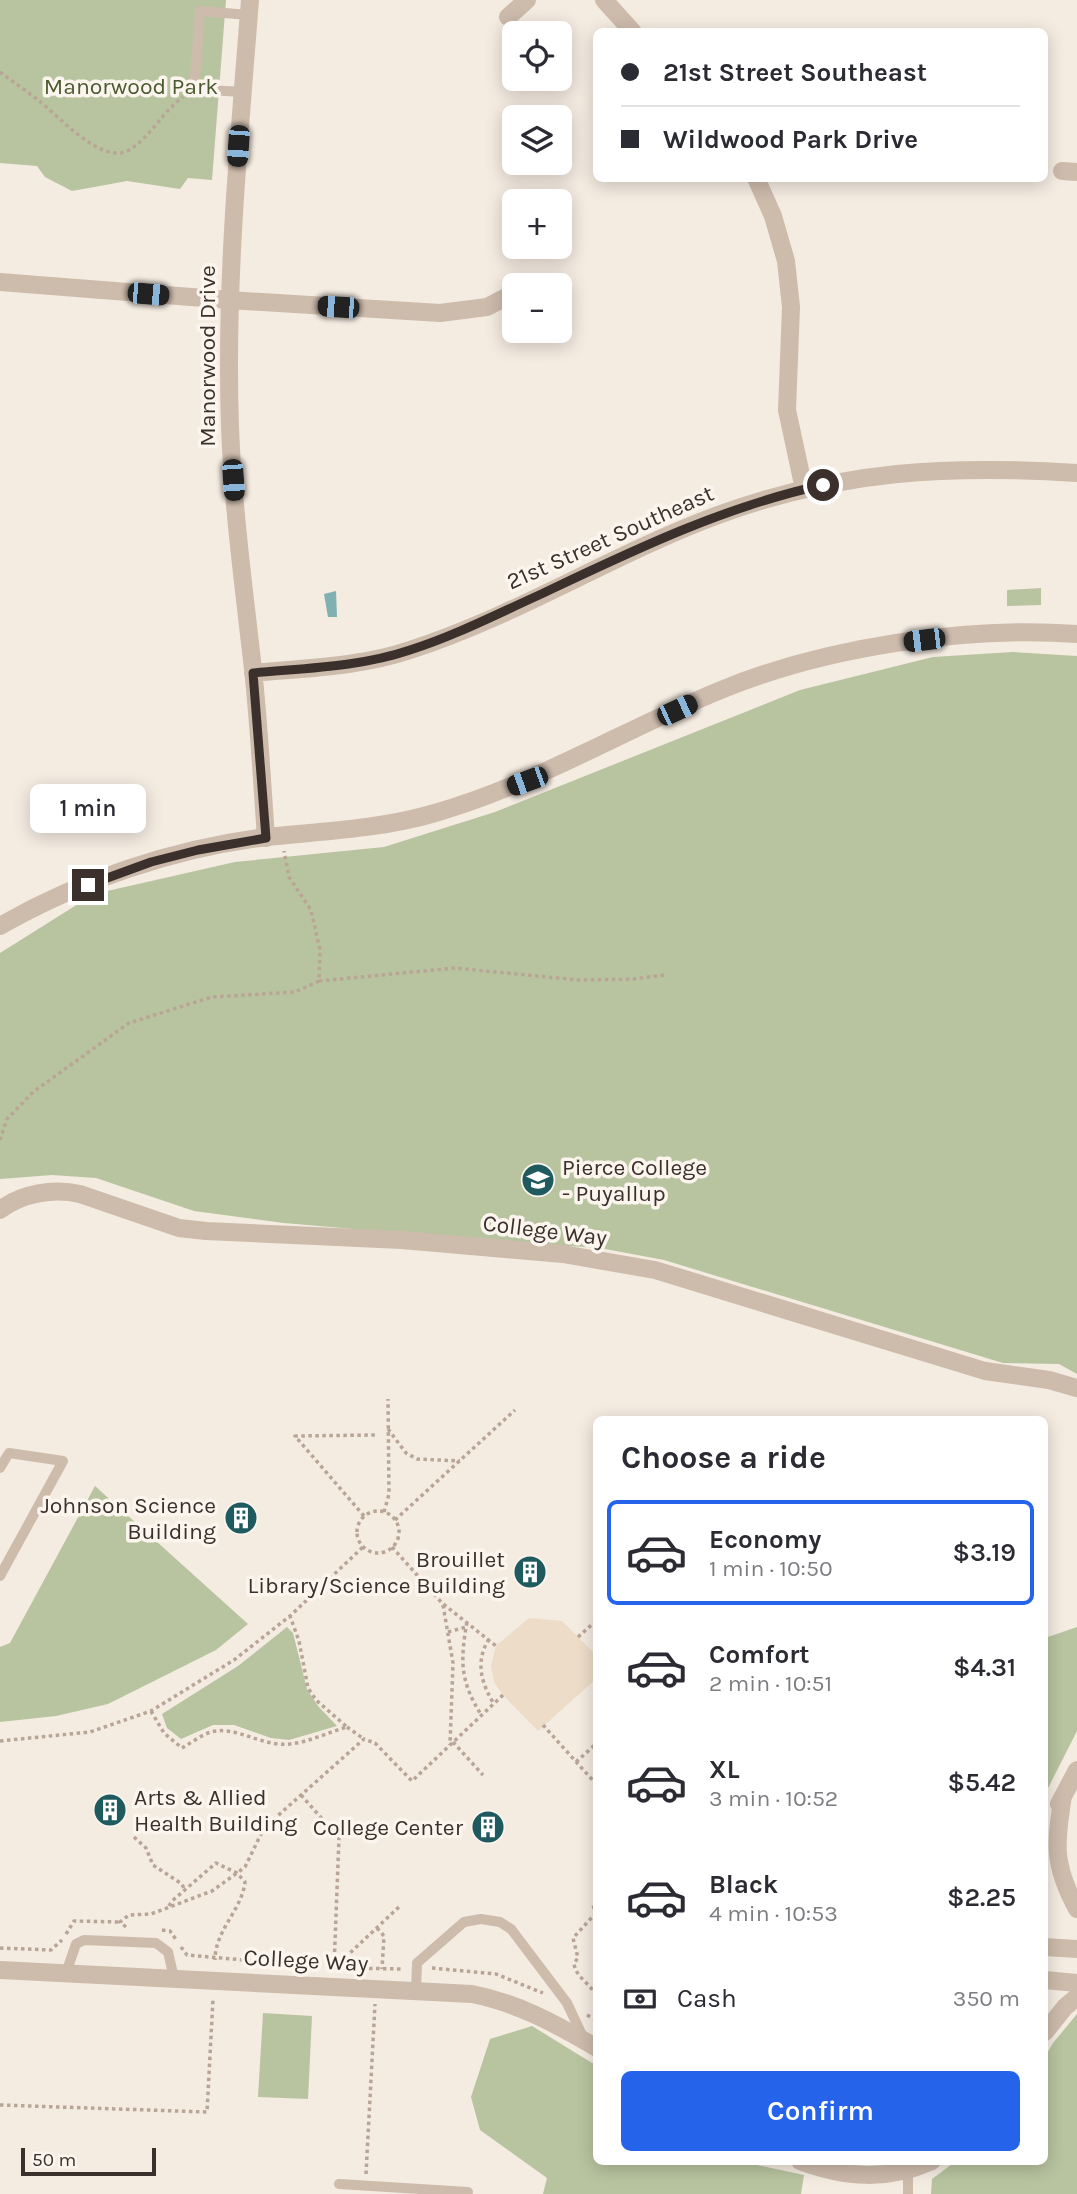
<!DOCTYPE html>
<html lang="en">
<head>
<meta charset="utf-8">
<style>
	:root { --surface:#fff; --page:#f7f7f7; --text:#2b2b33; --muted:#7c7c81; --line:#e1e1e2; --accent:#2563eb }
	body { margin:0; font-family:Karla,sans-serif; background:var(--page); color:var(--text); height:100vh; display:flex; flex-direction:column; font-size:26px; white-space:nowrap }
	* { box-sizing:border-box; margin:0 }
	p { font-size:23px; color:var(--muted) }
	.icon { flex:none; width:38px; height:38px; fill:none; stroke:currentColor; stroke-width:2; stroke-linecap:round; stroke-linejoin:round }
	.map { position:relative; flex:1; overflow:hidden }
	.panel { position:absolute; left:593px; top:1416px; width:455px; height:749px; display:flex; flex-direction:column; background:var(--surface); border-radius:10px; box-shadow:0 4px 18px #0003 }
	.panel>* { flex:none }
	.hud { position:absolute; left:593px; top:28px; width:455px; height:154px; border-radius:10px; box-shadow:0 4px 18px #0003; display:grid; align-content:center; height:154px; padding:0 28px; background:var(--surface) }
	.fabs { position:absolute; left:502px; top:21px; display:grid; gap:14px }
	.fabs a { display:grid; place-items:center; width:70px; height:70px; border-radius:10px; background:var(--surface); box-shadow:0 4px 18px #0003; font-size:35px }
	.scale { position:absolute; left:21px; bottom:18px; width:135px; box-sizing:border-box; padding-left:7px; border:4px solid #3b302b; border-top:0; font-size:19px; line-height:24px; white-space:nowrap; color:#3b302b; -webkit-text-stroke:5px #fbf5ee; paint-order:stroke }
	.end { position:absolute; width:32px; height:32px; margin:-16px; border:9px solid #3b302b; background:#fff; box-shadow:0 0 0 4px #fff }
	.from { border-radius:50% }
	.bubble { position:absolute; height:49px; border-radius:10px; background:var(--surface); box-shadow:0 4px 18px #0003; font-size:23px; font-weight:600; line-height:49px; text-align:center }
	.car { position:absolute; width:21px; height:42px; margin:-21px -10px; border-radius:9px; box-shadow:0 0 5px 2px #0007; background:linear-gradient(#222 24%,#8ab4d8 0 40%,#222 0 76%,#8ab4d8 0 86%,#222 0) }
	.hud b { display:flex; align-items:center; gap:24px; height:66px; font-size:26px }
	.hud b+b { border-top:2px solid var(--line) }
	.hud i { width:18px; height:18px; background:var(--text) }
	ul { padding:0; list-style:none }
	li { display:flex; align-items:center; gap:21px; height:105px; margin:0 14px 10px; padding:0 14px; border:4px solid transparent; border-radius:10px }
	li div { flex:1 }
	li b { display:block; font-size:26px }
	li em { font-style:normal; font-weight:600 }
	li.active { border-color:var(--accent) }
	li>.icon { width:63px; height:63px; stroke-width:1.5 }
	h2 { padding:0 28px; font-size:32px; line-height:84px }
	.pay { display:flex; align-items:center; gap:18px; height:77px; padding:0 28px; font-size:26px }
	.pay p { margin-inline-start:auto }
	.action { display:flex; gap:14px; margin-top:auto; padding:14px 28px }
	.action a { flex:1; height:80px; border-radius:10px; background:var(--accent); color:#fff; font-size:28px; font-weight:600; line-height:80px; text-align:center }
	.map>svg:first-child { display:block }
	.green { fill:#b8c4a0 }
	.plaza { fill:#ecdcc8 }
	.water { fill:#7fb0b2 }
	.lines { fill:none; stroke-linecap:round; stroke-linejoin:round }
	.path { stroke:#b9a596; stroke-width:3.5; stroke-dasharray:3.5 3.5; stroke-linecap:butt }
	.service { stroke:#cdbbac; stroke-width:10 }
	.minor { stroke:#cdbbac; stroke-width:18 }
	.tertiary { stroke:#cdbbac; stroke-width:18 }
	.route { stroke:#3b302b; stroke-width:9 }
	.labels { text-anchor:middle; stroke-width:7; stroke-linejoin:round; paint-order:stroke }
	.park-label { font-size:23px; fill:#4a5a2e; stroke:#fbf5ee }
	.street-label { font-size:23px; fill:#3b302b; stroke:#fbf5ee }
	.poi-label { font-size:23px; fill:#3b302b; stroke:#fbf5ee; text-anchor:end }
</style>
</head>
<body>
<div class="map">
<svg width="1077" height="2194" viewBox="0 0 1077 2194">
	<rect width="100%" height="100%" fill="#f4ebe1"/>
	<!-- green -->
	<path class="green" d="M 0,0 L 226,0 L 212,180 L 188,178 L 180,189 L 127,181 L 72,191 L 45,177 L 37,166 L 0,163 Z
		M 1041,588 L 1041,605 L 1007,606 L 1007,590 Z
		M 1013,652 L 1077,656 L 1077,1374 L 1059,1364 L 1003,1363 L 664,1260 L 600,1248 L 504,1242 L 284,1223 L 194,1211 L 96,1178 L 52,1175 L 0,1179 L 0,953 L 94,894 L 235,862 L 384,847 L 495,812 L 800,690 L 933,657 Z
		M 95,1486 L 248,1624 L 216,1650 L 108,1704 L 56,1716 L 0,1722 L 0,1647 L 10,1643 Z
		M 287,1627 L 293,1633 L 307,1689 L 318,1706 L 337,1726 L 289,1740 L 271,1738 L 234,1725 L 213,1725 L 181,1739 L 167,1728 L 162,1714 L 238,1666 Z
		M 1077,1627 L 1077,1731 L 1045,1794 L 1045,1638 Z
		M 263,2013 L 312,2016 L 308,2099 L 258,2097 Z
		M 1077,2014 L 1077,2194 L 931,2194 L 932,2179 L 956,2161 L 1045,2161 L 1045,2057 L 1053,2043 Z
		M 532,2026 L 597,2066 L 597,2161 L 751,2161 L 757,2165 L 804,2175 L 801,2194 L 543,2194 L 547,2178 L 480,2130 L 471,2097 L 490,2039 Z"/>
	<!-- plaza -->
	<path class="plaza" d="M 529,1618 L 562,1621 L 597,1656 L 597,1678 L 538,1731 L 503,1695 L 494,1682 L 491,1666 L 496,1646 Z"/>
	<!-- water -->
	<path class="water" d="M 336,591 L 337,617 L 328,617 L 324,594 Z"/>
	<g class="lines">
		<!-- path -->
		<path class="path" d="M 0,72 C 13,82 27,91 39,101 C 59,116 102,166 129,150 C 151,137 162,112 183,97
			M 319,981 L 455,968 L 578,980 L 633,979 L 664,975
			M 0,1140 L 7,1119 L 33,1092 L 129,1023 L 212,997 L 295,992 L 319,981 L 320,950 L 311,910 L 289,877 L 284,851
			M 388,1429 L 406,1453 L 417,1459 L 460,1461
			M357 1532a21 21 0 1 1 42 0a21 21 0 1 1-42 0Z
			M 384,1512 L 389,1494 L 388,1399
			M 364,1516 L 295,1436 L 375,1435
			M 395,1520 L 515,1410
			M 392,1547 L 442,1603 L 496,1646
			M 443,1605 L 453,1663 L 450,1745
			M 467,1622 C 460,1661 460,1682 482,1716
			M 448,1632 L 466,1627
			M 578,1637 L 597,1620
			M 489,1639 C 475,1661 481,1683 494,1704
			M 151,1711 L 164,1733 L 182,1748 C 191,1743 201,1735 211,1732 C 236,1725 261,1747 290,1744 C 309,1742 329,1732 347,1727 L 316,1700 L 308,1688 L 299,1641 L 290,1616
			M 543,1725 L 597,1785
			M 347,1727 L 364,1739
			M 0,1741 L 90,1732 L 151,1711 L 234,1660 L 290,1616 L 363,1547
			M 453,1742 L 483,1775
			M 576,1762 L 597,1743
			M 301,1795 L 339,1838 L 334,1968 L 400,1906
			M 134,1837 L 146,1848 L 153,1865 L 182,1884 L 185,1891
			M 597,1900 L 593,1904 L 595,1914 L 573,1938 L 578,1958 L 574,1963 C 575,1978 593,1984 597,1999
			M 169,1906 L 172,1901 L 216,1863 L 237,1873 L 245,1882 C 242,1910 215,1930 215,1960
			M 126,1927 L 120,1922 L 129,1915 L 151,1914 L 212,1891 L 237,1873 L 245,1867 L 264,1828 L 364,1739 L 375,1743 L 412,1781 L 503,1695
			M 377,1928 L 384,1936 L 382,1969
			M 162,1930 L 170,1931 L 177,1941
			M 66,1934 L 74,1921 L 120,1922
			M 181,1947 L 187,1955 L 323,1967
			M 0,1948 L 51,1950 L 62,1940
			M 348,1968 L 403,1969
			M 432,1968 L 496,1974 L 543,1993
			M 587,2015 L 597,2020
			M 0,2105 L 207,2112 L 213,1999
			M 366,2174 L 375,2004"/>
		<!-- service -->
		<path class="service" d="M 242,92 L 194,89 L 200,11 L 249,15
			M 0,1468 L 9,1453 L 63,1461 L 0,1576
			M 66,1973 L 76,1944 L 84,1940 L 156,1943 L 168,1952 L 174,1978
			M 416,1990 L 417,1963 L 464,1922 L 481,1919 L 500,1922 L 511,1929 L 567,2003 L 583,2037
			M 908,2170 L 908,2194
			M 339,2184 L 468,2192"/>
		<!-- minor -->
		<path class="minor" d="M 250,0 C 239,142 225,284 230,427 C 233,508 244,589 253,669 C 259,725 262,781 266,838
			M 604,0 L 633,32
			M 508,17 L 527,0
			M 1062,171 L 1077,172
			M 756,178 L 773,216 L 786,261 L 791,307 L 787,410 L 804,489
			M 0,282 L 229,300 L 440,313 L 487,307 L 512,294
			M 253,673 C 306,668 360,667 410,650 C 517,616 616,552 721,514 C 842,470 951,465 1077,473
			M 0,1210 C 22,1193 54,1188 80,1194 L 179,1228 L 206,1231 L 402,1240 L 563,1254 L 655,1270 L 985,1371 L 1049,1380 L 1077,1388
			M 1063,1796 C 1055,1844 1053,1865 1077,1909
			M 1059,1804 L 1077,1770
			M 1045,1947 L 1077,1949
			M 0,1970 L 472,1994 C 518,2003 556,2024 597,2048
			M 1045,1980 L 1077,1983
			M 1045,2032 L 1065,2007 L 1077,1997
			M 800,2161 C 846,2178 887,2181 932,2161"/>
		<!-- tertiary -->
		<path class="tertiary" d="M 0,926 C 80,880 176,848 267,837 C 324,831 381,829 435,813 C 536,784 625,729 721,690 C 825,647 966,626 1077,634"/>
	</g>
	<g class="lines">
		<!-- route -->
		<path class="route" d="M 88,885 L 151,862 L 198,850 L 266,838 L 253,673 C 306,668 360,667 410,650 C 454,636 495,615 537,596 C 630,552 722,507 823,485"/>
	</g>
	<!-- icons -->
	<defs>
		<symbol id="university-disc" viewBox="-11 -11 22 22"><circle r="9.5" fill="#1f5a5e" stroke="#fbf5ee"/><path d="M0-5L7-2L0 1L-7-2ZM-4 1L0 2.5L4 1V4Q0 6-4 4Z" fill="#fff"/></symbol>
		<symbol id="building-disc" viewBox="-11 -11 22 22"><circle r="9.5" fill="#1f5a5e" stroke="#fbf5ee"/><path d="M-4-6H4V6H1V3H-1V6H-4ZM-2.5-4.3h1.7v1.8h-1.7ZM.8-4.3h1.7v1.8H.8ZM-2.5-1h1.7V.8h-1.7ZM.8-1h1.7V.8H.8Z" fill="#fff"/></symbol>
	</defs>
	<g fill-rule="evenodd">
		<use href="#university-disc" x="519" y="1161" width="38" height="38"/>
		<use href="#building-disc" x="222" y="1499" width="38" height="38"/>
		<use href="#building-disc" x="511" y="1553" width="38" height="38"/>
		<use href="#building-disc" x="91" y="1791" width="38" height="38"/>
		<use href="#building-disc" x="469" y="1808" width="38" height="38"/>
	</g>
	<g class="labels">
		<!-- park labels -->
		<g class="park-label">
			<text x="131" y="94">Manorwood Park</text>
		</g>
		<!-- street labels -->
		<g class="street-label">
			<text transform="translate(207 356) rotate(-90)" y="8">Manorwood Drive</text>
			<text transform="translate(610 537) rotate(-24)" y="8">21st Street Southeast</text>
			<text transform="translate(545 1230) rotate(7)" y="8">College Way</text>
			<text transform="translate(306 1960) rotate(3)" y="8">College Way</text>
		</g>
		<!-- poi labels -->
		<g class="poi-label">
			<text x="562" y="1175" text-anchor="start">Pierce College<tspan x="562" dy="26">- Puyallup</tspan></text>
			<text x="216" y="1513">Johnson Science<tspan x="216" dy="26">Building</tspan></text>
			<text x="505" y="1567">Brouillet<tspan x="505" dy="26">Library/Science Building</tspan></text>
			<text x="134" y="1805" text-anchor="start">Arts &amp; Allied<tspan x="134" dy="26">Health Building</tspan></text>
			<text x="463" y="1835">College Center</text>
		</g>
	</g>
</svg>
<div class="fabs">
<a><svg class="icon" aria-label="locate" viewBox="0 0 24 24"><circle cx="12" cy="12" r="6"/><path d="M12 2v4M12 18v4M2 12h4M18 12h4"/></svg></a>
<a><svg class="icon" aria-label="layers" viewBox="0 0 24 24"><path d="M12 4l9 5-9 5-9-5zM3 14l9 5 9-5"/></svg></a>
<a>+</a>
<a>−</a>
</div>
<div class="scale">50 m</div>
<i class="end from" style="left:823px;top:485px"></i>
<i class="end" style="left:88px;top:885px"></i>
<div class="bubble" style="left:30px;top:784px;width:116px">1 min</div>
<i class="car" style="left:238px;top:146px;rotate:184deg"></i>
<i class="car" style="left:148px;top:294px;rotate:95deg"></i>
<i class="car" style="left:338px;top:307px;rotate:274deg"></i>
<i class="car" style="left:233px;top:480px;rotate:176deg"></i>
<i class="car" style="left:924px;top:640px;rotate:263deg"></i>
<i class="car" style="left:677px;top:710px;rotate:65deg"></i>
<i class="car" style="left:527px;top:781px;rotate:250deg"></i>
<div class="hud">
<b><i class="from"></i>21st Street Southeast</b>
<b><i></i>Wildwood Park Drive</b>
</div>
<section class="panel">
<h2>Choose a ride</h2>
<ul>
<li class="active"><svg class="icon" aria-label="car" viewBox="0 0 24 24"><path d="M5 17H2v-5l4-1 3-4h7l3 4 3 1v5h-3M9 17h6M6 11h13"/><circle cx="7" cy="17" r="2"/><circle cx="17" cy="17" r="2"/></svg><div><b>Economy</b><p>1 min · 10:50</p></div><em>$3.19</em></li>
<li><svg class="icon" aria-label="car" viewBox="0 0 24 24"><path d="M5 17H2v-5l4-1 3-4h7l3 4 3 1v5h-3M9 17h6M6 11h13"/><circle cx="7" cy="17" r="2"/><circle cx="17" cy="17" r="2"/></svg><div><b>Comfort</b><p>2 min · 10:51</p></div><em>$4.31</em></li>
<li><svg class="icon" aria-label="car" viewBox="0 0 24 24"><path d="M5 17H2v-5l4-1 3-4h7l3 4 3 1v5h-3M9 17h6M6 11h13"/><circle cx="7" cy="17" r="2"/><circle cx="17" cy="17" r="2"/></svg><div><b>XL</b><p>3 min · 10:52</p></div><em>$5.42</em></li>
<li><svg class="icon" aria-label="car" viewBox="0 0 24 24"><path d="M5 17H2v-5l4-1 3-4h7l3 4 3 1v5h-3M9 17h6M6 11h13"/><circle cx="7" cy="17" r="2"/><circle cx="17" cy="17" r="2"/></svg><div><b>Black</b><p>4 min · 10:53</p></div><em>$2.25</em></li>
</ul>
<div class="pay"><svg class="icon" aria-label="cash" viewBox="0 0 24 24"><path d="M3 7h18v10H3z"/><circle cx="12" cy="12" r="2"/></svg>Cash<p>350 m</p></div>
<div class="action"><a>Confirm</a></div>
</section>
</div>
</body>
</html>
